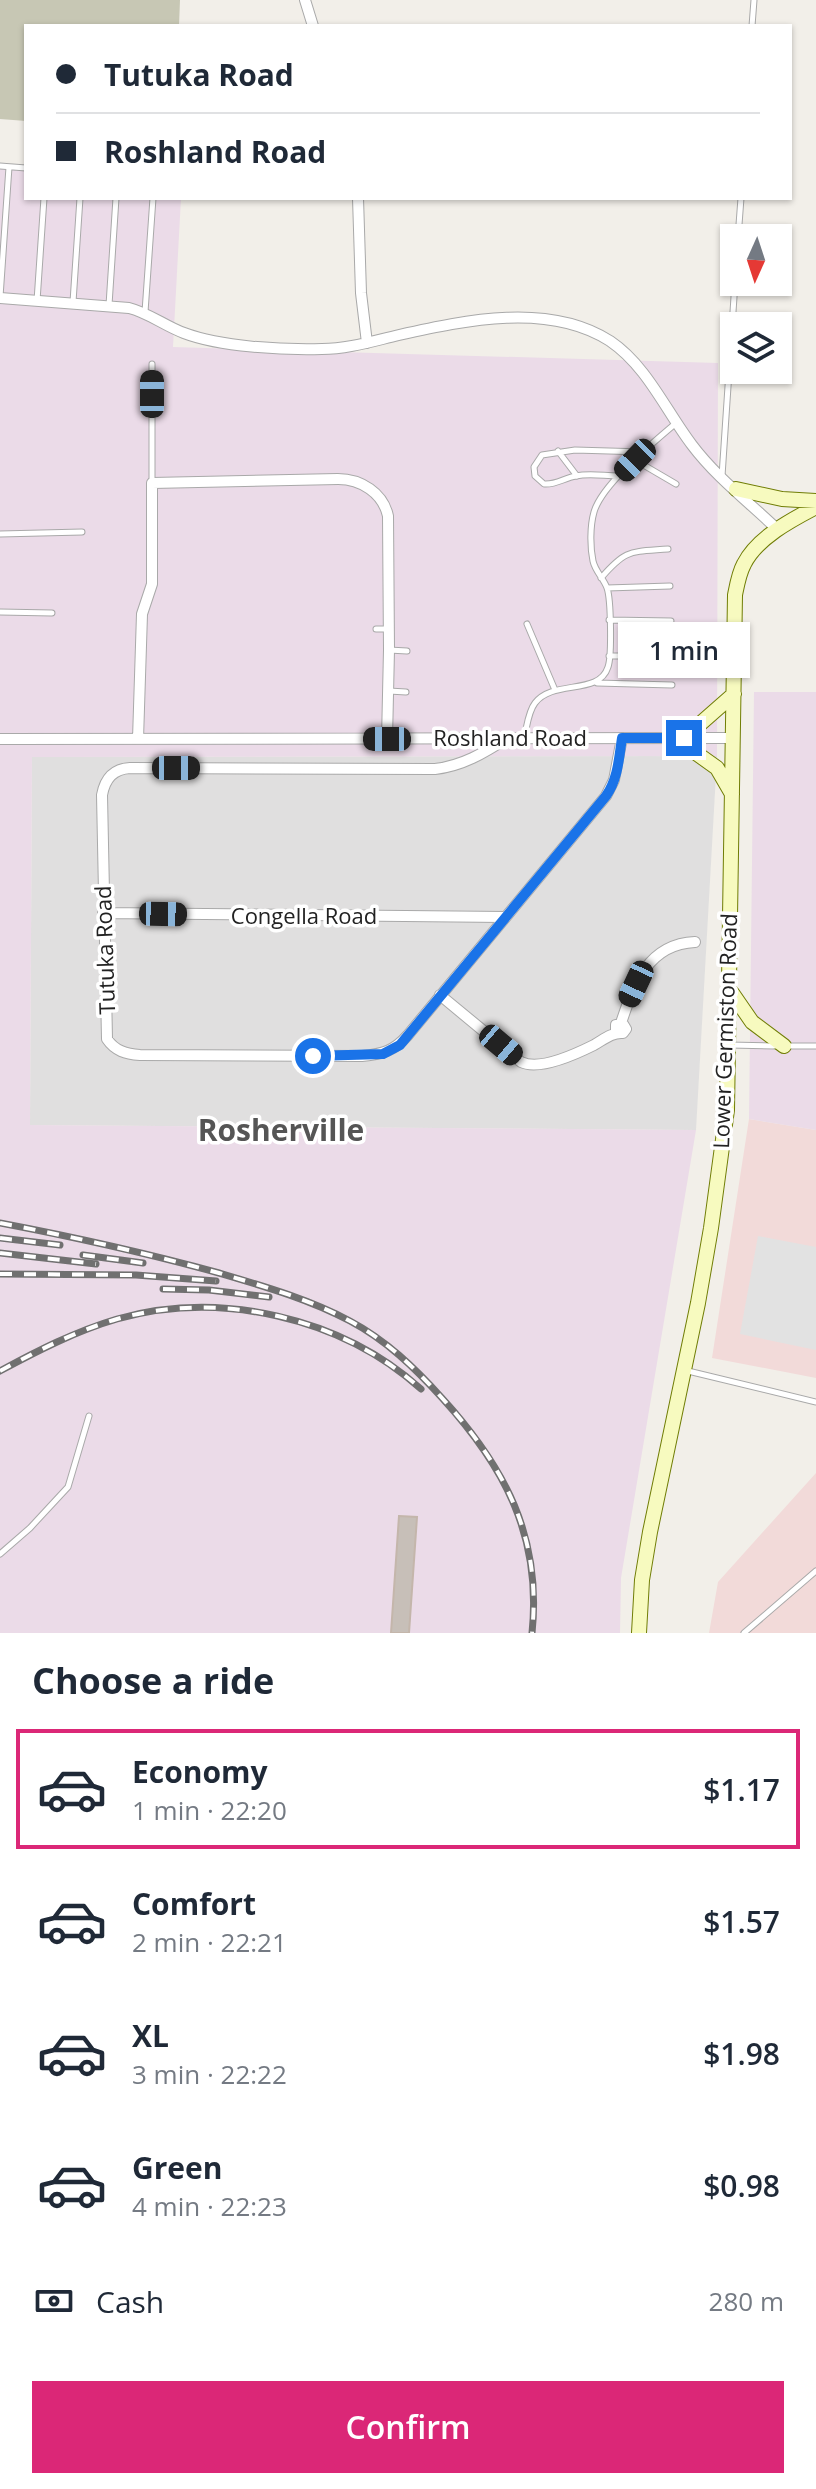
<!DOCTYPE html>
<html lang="en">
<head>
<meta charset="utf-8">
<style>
	:root { --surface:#fff; --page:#f2f2f3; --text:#1f2937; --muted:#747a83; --line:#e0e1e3; --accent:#db2777 }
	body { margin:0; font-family:"Open Sans",sans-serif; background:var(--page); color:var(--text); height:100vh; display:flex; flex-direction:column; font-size:30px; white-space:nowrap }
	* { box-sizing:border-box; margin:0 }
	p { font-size:26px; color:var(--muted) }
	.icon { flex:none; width:44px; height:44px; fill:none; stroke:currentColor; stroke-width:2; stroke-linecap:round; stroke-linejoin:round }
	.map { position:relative; height:1633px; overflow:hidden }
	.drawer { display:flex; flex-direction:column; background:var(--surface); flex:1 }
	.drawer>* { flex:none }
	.banner { position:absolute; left:24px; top:24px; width:768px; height:176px; border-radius:0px; box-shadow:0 2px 6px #0004; display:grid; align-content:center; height:176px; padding:0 32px; background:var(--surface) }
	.needle { width:52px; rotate:183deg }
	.controls { position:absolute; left:720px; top:224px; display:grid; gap:16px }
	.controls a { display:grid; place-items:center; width:72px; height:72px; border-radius:0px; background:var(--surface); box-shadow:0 2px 6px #0004; font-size:40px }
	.end { position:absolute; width:36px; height:36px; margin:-18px; border:10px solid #1a73e8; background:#fff; box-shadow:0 0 0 4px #fff }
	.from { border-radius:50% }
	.bubble { position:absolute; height:56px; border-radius:0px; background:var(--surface); box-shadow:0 2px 6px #0004; font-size:26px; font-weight:600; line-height:56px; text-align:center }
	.car { position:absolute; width:24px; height:48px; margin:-24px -12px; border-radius:10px; box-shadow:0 0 6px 2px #0007; background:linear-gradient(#222 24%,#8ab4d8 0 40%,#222 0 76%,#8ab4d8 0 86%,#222 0) }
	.banner b { display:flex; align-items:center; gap:28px; height:76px; font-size:30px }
	.banner b+b { border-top:2px solid var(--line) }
	.banner i { width:20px; height:20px; background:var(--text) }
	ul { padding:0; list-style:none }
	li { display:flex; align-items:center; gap:24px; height:120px; margin:0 16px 12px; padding:0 16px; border:4px solid transparent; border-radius:0px }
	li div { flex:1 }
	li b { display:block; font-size:30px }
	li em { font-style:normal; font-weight:600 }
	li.on { border-color:var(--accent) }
	li>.icon { width:72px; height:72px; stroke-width:1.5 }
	h2 { padding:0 32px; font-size:36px; line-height:96px }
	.pay { display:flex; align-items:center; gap:20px; height:88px; padding:0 32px; font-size:30px }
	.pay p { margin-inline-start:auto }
	.button { display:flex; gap:16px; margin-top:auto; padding:16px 32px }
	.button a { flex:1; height:92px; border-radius:0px; background:var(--accent); color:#fff; font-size:32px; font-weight:600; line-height:92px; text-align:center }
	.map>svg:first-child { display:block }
	.residential { fill:#e0dfdf }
	.commercial { fill:#f2dad9 }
	.industrial { fill:#ebdbe8 }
	.construction { fill:#c7c7b4 }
	.parking { fill:#e2e2e2 }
	.building { fill:#c7bfb8; stroke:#c4b6ab; stroke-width:2 }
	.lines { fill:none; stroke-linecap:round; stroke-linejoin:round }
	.lane-casing { stroke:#a9a9a9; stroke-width:7 }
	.street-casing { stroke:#a9a9a9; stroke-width:12 }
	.secondary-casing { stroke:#707d05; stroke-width:16 }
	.lane { stroke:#fff; stroke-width:5 }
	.street { stroke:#fff; stroke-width:10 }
	.secondary { stroke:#f7fabf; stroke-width:14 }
	.rail-casing { stroke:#707070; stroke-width:7 }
	.rail { stroke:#fff; stroke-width:4; stroke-dasharray:12; stroke-linecap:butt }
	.route { stroke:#1a73e8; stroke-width:10 }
	.labels { text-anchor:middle; stroke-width:7; stroke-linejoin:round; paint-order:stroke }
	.street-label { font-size:22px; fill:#222; stroke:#fff }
	.district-label { font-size:30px; font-weight:bold; fill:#555; stroke:#fff }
</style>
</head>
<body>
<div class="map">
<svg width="816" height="1633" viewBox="0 0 816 1633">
	<rect width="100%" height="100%" fill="#f2efe9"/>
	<!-- residential -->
	<path class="residential" d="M 717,756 L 696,1130 L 30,1125 L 32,757 Z"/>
	<!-- commercial -->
	<path class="commercial" d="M 749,1119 L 816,1130 L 816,1378 L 712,1358 Z
		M 816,1473 L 816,1633 L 709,1633 L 718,1582 Z"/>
	<!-- industrial -->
	<path class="industrial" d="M 0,165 L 26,167 L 26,198 L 181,198 L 173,347 L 718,363 L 717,756 L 32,757 L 30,1125 L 696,1130 L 621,1578 L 620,1633 L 0,1633 Z
		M 754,692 L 816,692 L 816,1130 L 749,1119 Z"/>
	<!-- construction -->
	<path class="construction" d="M 0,0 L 180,0 L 179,26 L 26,26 L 26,121 L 0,119 Z"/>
	<!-- parking -->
	<path class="parking" d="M 758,1236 L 816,1247 L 816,1350 L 740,1334 Z"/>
	<!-- building -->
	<path class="building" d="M 399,1516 L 417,1517 L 409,1633 L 391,1633 Z"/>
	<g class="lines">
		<defs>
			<path id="lane" d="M 752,26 L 754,0
				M 0,166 L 26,168
				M 738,238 L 741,198
				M 0,297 L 9,167
				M 37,301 L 44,198
				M 73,302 L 80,198
				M 109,305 L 116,198
				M 145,312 L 153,198
				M 152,364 L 152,482
				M 558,451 L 577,476
				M 635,460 L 676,484
				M 618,476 C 604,476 590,473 576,476 C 564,478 556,485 544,484 L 535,476 L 534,467 L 542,455 L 575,450 L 643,452
				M 722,476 L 735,282
				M 0,534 L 82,532
				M 601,578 C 626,549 630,552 668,549
				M 607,588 L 670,586
				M 0,612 L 52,613
				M 609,620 L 671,621
				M 527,624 L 555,690
				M 376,629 L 388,629
				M 389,650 L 407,651
				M 609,656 L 671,656
				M 597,683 L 672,685
				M 389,691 L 406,692
				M 524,738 C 527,727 528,712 535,703 C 553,679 599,696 608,667 C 612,656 611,599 607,588 C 604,579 595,571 593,561 C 590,547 590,526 594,512 C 602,484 654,442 676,423
				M 730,1045 L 775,1046
				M 785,1046 L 816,1046
				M 688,1371 L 816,1402
				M 0,1554 L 30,1528 L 68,1487 L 89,1416
				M 744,1633 L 816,1571"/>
			<path id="street" d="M 305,0 L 313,26
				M 358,198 L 361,293 L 367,343
				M 0,298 L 129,308 C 149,313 165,326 184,333 C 221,347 282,350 322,349 C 348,349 373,341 399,335 C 466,320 549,302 610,341 C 647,366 666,411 692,445 C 716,477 750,503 778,530
				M 507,738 C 484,753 462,766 435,769 L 130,768 C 113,769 105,779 102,795 L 107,1039 C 115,1051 126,1054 140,1055 L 362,1056 C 383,1054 394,1051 408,1035 L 606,796 L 614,780 L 622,738
				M 0,739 L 732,738
				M 138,739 L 142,614 L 152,584 L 152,483 L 338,479 C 361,479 383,493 388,516 L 389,650 L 387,739
				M 103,913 L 505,917
				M 440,995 L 521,1062 C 539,1071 576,1054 594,1045 C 603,1040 612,1032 623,1033 L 626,1029 L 623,1024 L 616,1025 L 616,1033
				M 621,1023 C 634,984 648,944 695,942"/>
			<path id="secondary" d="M 736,489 L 782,499 L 816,501
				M 675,738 L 717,768 L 732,794
				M 684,738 L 734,694
				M 732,993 L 752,1022 L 784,1046
				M 639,1633 L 642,1580 L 650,1532 L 698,1303 L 711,1228 L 727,1110 L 735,595 C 737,585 739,573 744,564 C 757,538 791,520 816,507"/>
		</defs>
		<!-- lane casing -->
		<use href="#lane" class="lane-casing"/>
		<!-- street casing -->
		<use href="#street" class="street-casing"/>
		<!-- secondary casing -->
		<use href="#secondary" class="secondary-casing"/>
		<!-- lane -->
		<use href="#lane" class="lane"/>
		<!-- street -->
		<use href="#street" class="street"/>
		<!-- secondary -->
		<use href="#secondary" class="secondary"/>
		<defs>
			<path id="rail" d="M 0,1223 C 74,1237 146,1253 219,1273 C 263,1286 309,1299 350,1321 C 386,1340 415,1368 442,1398 C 505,1467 542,1537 532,1633
				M 0,1238 L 60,1245
				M 0,1253 L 96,1264
				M 83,1255 L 143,1263
				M 0,1274 L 136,1275 L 216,1281
				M 163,1289 L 209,1290 L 269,1297
				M 0,1371 C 37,1351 76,1331 117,1319 C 220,1290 341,1317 421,1389"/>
		</defs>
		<!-- rail casing -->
		<use href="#rail" class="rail-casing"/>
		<!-- rail -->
		<use href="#rail" class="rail"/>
	</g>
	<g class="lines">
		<!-- route -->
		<path class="route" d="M 313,1056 L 383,1054 L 400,1045 L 606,796 C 618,779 619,758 622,738 L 684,738"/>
	</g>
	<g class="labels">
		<!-- street labels -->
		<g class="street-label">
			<text x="510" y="746">Roshland Road</text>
			<text x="304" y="924">Congella Road</text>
			<text transform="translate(105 950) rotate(-92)" y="8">Tutuka Road</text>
			<text transform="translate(725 1031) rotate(-88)" y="8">Lower Germiston Road</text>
		</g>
		<!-- district labels -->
		<g class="district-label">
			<text x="281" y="1141">Rosherville</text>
		</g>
	</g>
</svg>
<div class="controls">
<a><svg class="needle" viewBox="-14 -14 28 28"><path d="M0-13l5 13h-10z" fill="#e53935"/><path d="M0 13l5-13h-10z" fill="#747a83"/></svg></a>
<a><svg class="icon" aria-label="layers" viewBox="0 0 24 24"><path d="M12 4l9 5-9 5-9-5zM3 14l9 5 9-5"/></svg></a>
</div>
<i class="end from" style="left:313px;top:1056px"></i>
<i class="end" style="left:684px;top:738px"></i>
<div class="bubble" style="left:618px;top:622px;width:132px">1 min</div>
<i class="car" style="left:152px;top:394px;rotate:0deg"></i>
<i class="car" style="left:635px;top:460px;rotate:224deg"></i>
<i class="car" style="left:387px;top:739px;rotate:270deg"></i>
<i class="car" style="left:176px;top:768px;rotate:90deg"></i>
<i class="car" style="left:163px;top:914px;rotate:91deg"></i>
<i class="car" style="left:636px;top:984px;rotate:205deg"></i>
<i class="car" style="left:501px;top:1045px;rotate:130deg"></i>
<div class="banner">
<b><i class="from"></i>Tutuka Road</b>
<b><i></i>Roshland Road</b>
</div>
</div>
<section class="drawer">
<h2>Choose a ride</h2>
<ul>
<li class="on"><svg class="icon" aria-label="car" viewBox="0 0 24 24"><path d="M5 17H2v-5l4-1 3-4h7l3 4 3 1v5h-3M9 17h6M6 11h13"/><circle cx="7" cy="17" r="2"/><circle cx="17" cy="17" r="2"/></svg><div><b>Economy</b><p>1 min · 22:20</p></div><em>$1.17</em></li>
<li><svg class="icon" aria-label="car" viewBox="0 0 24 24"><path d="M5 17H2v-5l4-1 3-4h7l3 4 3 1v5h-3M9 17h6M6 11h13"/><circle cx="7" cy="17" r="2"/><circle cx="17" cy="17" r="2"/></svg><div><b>Comfort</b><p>2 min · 22:21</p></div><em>$1.57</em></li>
<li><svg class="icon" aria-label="car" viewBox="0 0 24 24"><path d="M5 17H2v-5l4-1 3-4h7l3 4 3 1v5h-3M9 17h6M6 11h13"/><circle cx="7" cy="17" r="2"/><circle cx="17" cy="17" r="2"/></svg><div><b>XL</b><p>3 min · 22:22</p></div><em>$1.98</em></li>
<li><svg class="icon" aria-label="car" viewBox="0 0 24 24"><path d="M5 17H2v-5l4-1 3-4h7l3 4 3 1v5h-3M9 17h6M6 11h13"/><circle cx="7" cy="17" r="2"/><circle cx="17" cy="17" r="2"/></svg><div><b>Green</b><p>4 min · 22:23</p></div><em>$0.98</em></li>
</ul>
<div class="pay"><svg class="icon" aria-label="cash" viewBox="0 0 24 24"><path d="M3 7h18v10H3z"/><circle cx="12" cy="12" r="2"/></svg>Cash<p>280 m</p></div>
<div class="button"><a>Confirm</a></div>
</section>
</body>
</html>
